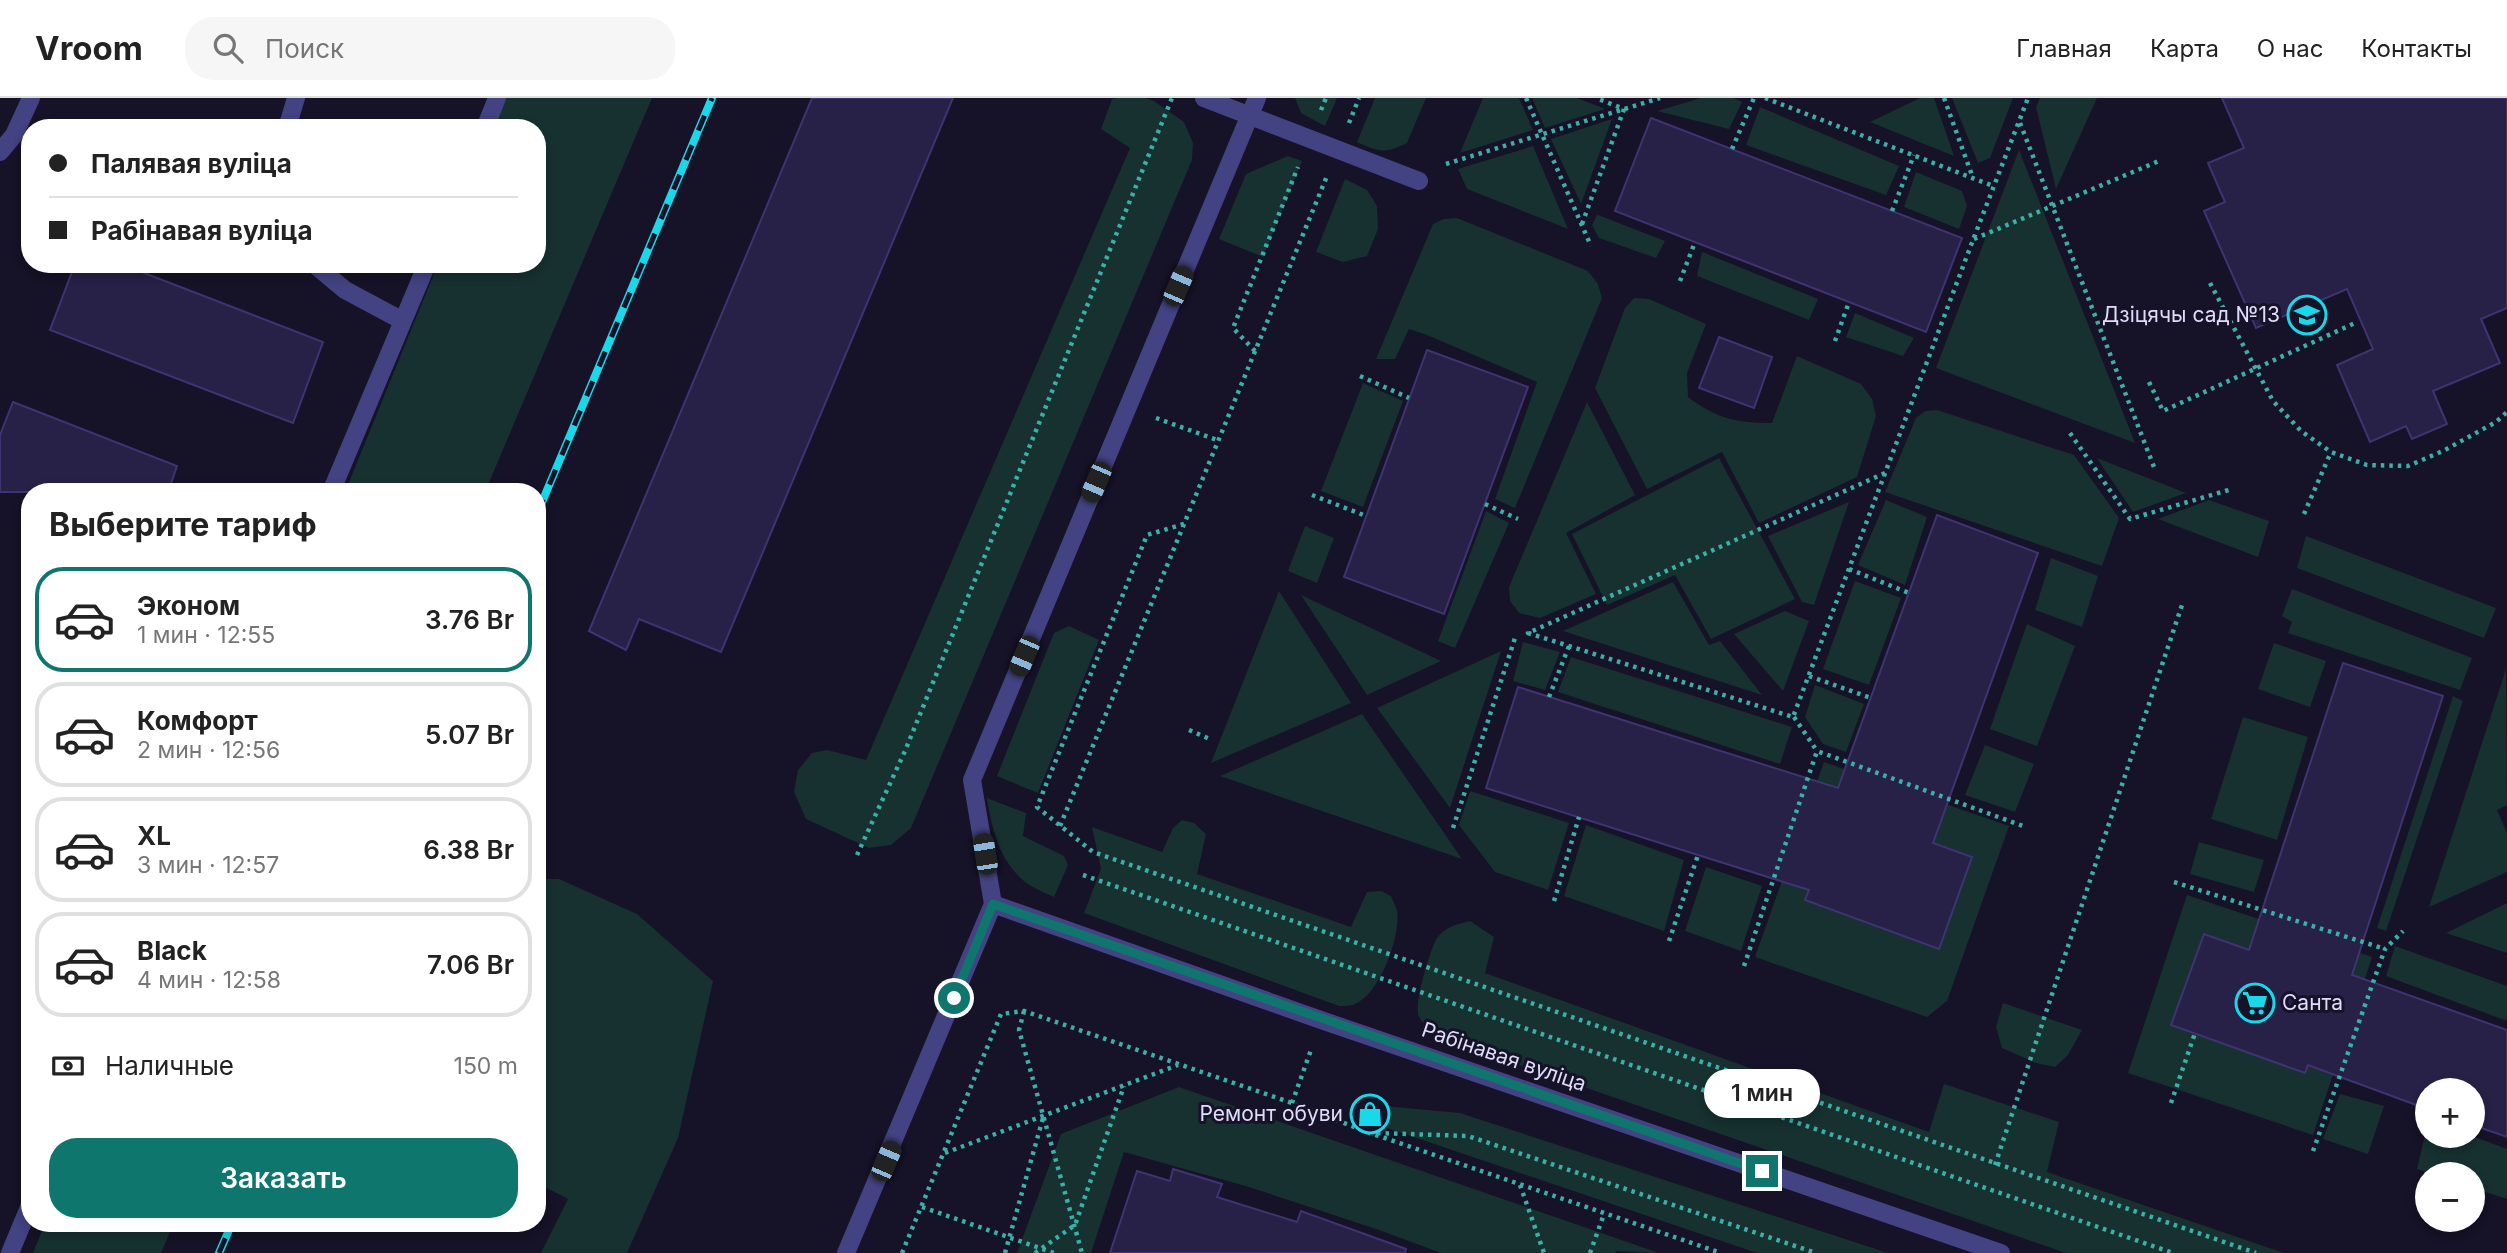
<!DOCTYPE html>
<html lang="ru">
<head>
<meta charset="utf-8">
<style>
	:root { --surface:#fff; --page:#f6f6f6; --text:#222; --muted:#767676; --line:#e0e0e0; --accent:#0f766e }
	body { margin:0; font-family:Inter,sans-serif; background:var(--page); color:var(--text); height:100vh; display:flex; flex-direction:column; font-size:26px; white-space:nowrap }
	* { box-sizing:border-box; margin:0 }
	p { font-size:23px; color:var(--muted) }
	.icon { flex:none; width:38px; height:38px; fill:none; stroke:currentColor; stroke-width:2; stroke-linecap:round; stroke-linejoin:round }
	.map { position:relative; flex:1; overflow:hidden }
	.panel { position:absolute; left:21px; top:385px; width:525px; height:749px; display:flex; flex-direction:column; background:var(--surface); border-radius:28px; box-shadow:0 4px 10px #0003 }
	.panel>* { flex:none }
	.top-card { position:absolute; left:21px; top:21px; width:525px; height:154px; border-radius:28px; box-shadow:0 4px 10px #0003; display:grid; align-content:center; height:154px; padding:0 28px; background:var(--surface) }
	.controls { position:absolute; left:2415px; top:980px; display:grid; gap:14px }
	.controls a { display:grid; place-items:center; width:70px; height:70px; border-radius:50%; background:var(--surface); box-shadow:0 4px 10px #0003; font-size:35px }
	.end { position:absolute; width:32px; height:32px; margin:-16px; border:9px solid #0f766e; background:#fff; box-shadow:0 0 0 4px #fff }
	.from { border-radius:50% }
	.bubble { position:absolute; height:49px; border-radius:24px; background:var(--surface); box-shadow:0 4px 10px #0003; font-size:23px; font-weight:600; line-height:49px; text-align:center }
	.car { position:absolute; width:21px; height:42px; margin:-21px -10px; border-radius:9px; box-shadow:0 0 5px 2px #0007; background:linear-gradient(#222 24%,#8ab4d8 0 40%,#222 0 76%,#8ab4d8 0 86%,#222 0) }
	.top-card b { display:flex; align-items:center; gap:24px; height:66px; font-size:26px }
	.top-card b+b { border-top:2px solid var(--line) }
	.top-card i { width:18px; height:18px; background:var(--text) }
	ul { padding:0; list-style:none }
	li { display:flex; align-items:center; gap:21px; height:105px; margin:0 14px 10px; padding:0 14px; border:4px solid var(--line); border-radius:28px }
	li div { flex:1 }
	li b { display:block; font-size:26px }
	li em { font-style:normal; font-weight:600 }
	li.active { border-color:var(--accent) }
	li>.icon { width:63px; height:63px; stroke-width:1.5 }
	h2 { padding:0 28px; font-size:32px; line-height:84px }
	.pay { display:flex; align-items:center; gap:18px; height:77px; padding:0 28px; font-size:26px }
	.pay p { margin-inline-start:auto }
	.primary-button { display:flex; gap:14px; margin-top:auto; padding:14px 28px }
	.primary-button a { flex:1; height:80px; border-radius:28px; background:var(--accent); color:#fff; font-size:28px; font-weight:600; line-height:80px; text-align:center }
	header { display:flex; align-items:center; gap:42px; box-sizing:border-box; height:98px; padding:0 35px; background:var(--surface); border-bottom:2px solid var(--line) }
	header strong { font-size:33px }
	nav { display:flex; gap:38px; margin-inline-start:auto; font-size:24px }
	.search { width:490px; height:63px; background:var(--page); display:flex; align-items:center; gap:18px; box-sizing:border-box; padding:0 24px; border-radius:28px; color:var(--muted); font-size:26px }
	.map>svg:first-child { display:block }
	.green { fill:#163130 }
	.building { fill:#272047; stroke:#3f3471; stroke-width:2 }
	.lines { fill:none; stroke-linecap:round; stroke-linejoin:round }
	.path { stroke:#3bb0a8; stroke-width:4.5; stroke-dasharray:3.5 5; stroke-linecap:butt }
	.lane { stroke:#434282; stroke-width:18 }
	.street { stroke:#434282; stroke-width:18 }
	.rail-casing { stroke:#19d8ea; stroke-width:8 }
	.rail { stroke:#161227; stroke-width:5; stroke-dasharray:16; stroke-linecap:butt }
	.route { stroke:#0f766e; stroke-width:9 }
	.labels { text-anchor:middle; stroke-width:6; stroke-linejoin:round; paint-order:stroke }
	.poi-label { font-size:21px; fill:#dfdcfc; stroke:#161227; text-anchor:end }
	.street-label { font-size:21px; fill:#dfdcfc; stroke:#161227 }
</style>
</head>
<body>
<header>
<strong>Vroom</strong>
<div class="search"><svg class="icon" aria-label="search" viewBox="0 0 24 24"><circle cx="10" cy="10" r="6"/><path d="M15 15l6 6"/></svg>Поиск</div>
<nav><a>Главная</a><a>Карта</a><a>О нас</a><a>Контакты</a></nav>
</header>
<div class="map">
<svg width="2507" height="1155" viewBox="0 0 2507 1155">
	<rect width="100%" height="100%" fill="#161227"/>
	<!-- green -->
	<path class="green" d="M 506,0 L 652,0 L 485,394 L 345,394 L 438,166 L 537,166 L 537,30 L 494,30 Z
		M 1117,0 L 1145,0 L 1154,3 L 1184,24 L 1193,45 L 1192,62 L 911,730 L 891,747 L 869,750 L 806,721 L 794,694 L 798,672 L 812,655 L 827,652 L 866,662 L 1130,50 L 1101,31 L 1112,1 Z
		M 1295,0 L 1337,0 L 1325,28 L 1301,15 Z
		M 1375,0 L 1426,0 L 1407,45 C 1385,56 1379,54 1357,44 Z
		M 1483,0 L 1519,0 L 1533,32 L 1460,55 Z
		M 1532,0 L 1577,0 L 1605,11 L 1545,30 Z
		M 1701,0 L 1734,0 L 1742,4 L 1729,31 L 1657,13 Z
		M 1920,0 L 1934,0 L 1954,58 L 1870,24 Z
		M 1952,0 L 2013,0 L 1990,60 L 1978,65 Z
		M 2040,0 L 2097,0 L 2056,91 L 2036,9 Z
		M 1760,9 L 1899,68 L 1886,97 L 1746,47 Z
		M 1612,21 L 1581,106 L 1551,41 Z
		M 1533,48 L 1568,131 L 1467,91 L 1458,71 Z
		M 2019,52 L 2135,345 L 1936,270 Z
		M 1288,58 L 1302,63 L 1263,159 L 1219,141 L 1246,76 Z
		M 1916,74 L 1962,93 L 1967,108 L 1959,131 L 1904,109 Z
		M 1345,81 L 1367,92 L 1377,108 L 1378,131 L 1367,158 L 1343,164 L 1316,154 Z
		M 1597,117 L 1598,117 L 1665,143 L 1656,160 L 1599,140 L 1592,127 Z
		M 1457,120 L 1588,173 L 1598,186 L 1602,200 L 1515,410 L 1495,401 L 1537,284 L 1427,237 L 1409,231 L 1395,261 L 1376,261 L 1433,126 L 1444,121 Z
		M 1702,154 L 1818,201 L 1809,222 L 1697,178 Z
		M 1634,200 L 1649,201 L 1706,226 L 1687,275 L 1688,299 C 1717,321 1737,325 1772,325 L 1797,258 L 1861,286 L 1872,301 L 1876,318 L 1857,379 L 1759,425 L 1722,354 L 1647,391 L 1595,290 L 1625,210 Z
		M 1855,215 L 1914,240 L 1903,258 L 1846,239 Z
		M 1363,285 L 1403,303 L 1363,409 L 1321,393 Z
		M 1587,304 L 1635,397 L 1566,435 L 1596,496 L 1540,520 L 1519,515 L 1510,503 L 1509,489 Z
		M 1937,312 L 2074,357 L 2119,420 L 2102,468 L 1885,394 L 1916,320 L 1925,313 Z
		M 1719,360 L 1795,501 L 1711,541 L 1675,477 L 1607,507 L 1572,436 Z
		M 2097,360 L 2186,395 L 2133,414 Z
		M 1886,402 L 1927,419 L 1905,487 L 1858,467 Z
		M 2209,402 L 2269,423 L 2258,459 L 2158,421 Z
		M 1849,404 L 1814,507 L 1802,504 L 1768,438 Z
		M 1486,413 L 1509,425 L 1455,550 L 1438,543 Z
		M 1305,428 L 1334,440 L 1317,485 L 1288,473 Z
		M 2306,438 L 2496,510 L 2484,540 L 2297,470 Z
		M 2051,460 L 2098,478 L 2082,529 L 2035,512 Z
		M 1855,483 L 1901,500 L 1869,587 L 1823,571 Z
		M 1673,484 L 1709,547 L 1720,543 L 1762,597 L 1563,533 Z
		M 2292,491 L 2472,560 L 2460,592 L 2288,535 L 2292,524 L 2282,518 Z
		M 1279,493 L 1351,605 L 1211,665 Z
		M 1301,497 L 1441,563 L 1367,597 Z
		M 1785,513 L 1809,523 L 1783,593 L 1734,536 Z
		M 2027,526 L 2075,548 L 2037,648 L 1990,631 Z
		M 1069,528 L 1099,542 L 1038,695 L 997,678 L 1054,535 Z
		M 1523,544 L 1560,554 L 1545,592 L 1513,583 Z
		M 2274,545 L 2326,563 L 2310,609 L 2258,591 Z
		M 1501,553 L 1450,710 L 1377,610 Z
		M 1571,559 L 1792,629 L 1780,666 L 1558,594 Z
		M 2506,571 L 2507,707 L 2497,712 L 2507,735 L 2507,774 L 2429,809 Z
		M 1815,587 L 1864,606 L 1846,654 L 1823,646 L 1805,619 Z
		M 2453,598 L 2463,603 L 2386,833 L 2377,830 Z
		M 1362,616 L 1462,761 L 1220,678 Z
		M 2243,619 L 2308,639 L 2277,742 L 2211,721 Z
		M 1985,647 L 2034,666 L 2015,714 L 1965,697 Z
		M 1824,664 L 2009,728 L 1947,903 L 1927,919 L 1755,859 Z
		M 1470,693 L 1569,725 L 1548,792 L 1495,774 L 1459,727 Z
		M 987,700 L 1026,715 L 1023,738 L 1064,758 L 1068,767 L 1054,799 C 1045,795 1033,790 1025,784 C 999,762 992,732 987,700 Z
		M 1182,722 L 1194,725 L 1206,736 L 1197,776 L 1351,829 L 1367,794 L 1381,793 L 1391,798 C 1393,803 1396,808 1397,813 C 1401,838 1380,896 1355,906 C 1351,908 1343,908 1339,908 L 1084,815 L 1101,771 L 1092,729 L 1162,754 L 1173,730 Z
		M 1586,727 L 1684,762 L 1664,833 L 1564,798 Z
		M 2199,744 L 2264,762 L 2254,794 L 2190,776 Z
		M 1706,769 L 1762,788 L 1741,853 L 1685,833 Z
		M 537,781 L 559,781 L 637,816 L 713,883 L 678,1040 L 627,1155 L 541,1155 L 568,1101 L 537,1085 Z
		M 2187,797 L 2372,859 L 2313,1037 L 2128,975 Z
		M 2507,805 L 2507,855 L 2446,835 Z
		M 1470,823 L 1494,839 L 1485,875 L 1929,1034 L 1944,986 L 2059,1024 L 2047,1074 L 2284,1155 L 2066,1155 L 1453,944 C 1442,937 1425,931 1419,919 C 1413,908 1430,851 1437,840 C 1445,829 1457,826 1470,823 Z
		M 2395,848 L 2507,888 L 2507,923 L 2386,878 Z
		M 2003,905 L 2082,932 L 2068,957 L 2055,969 L 2036,965 L 2002,950 L 1996,929 Z
		M 1179,989 L 1659,1155 L 1616,1153 L 1615,1155 L 1441,1155 L 1379,1132 L 1249,1089 L 1124,1054 L 1091,1155 L 1017,1155 L 1061,1036 Z
		M 2340,996 L 2384,1008 L 2368,1056 L 2323,1041 Z
		M 1384,1008 L 1460,1015 L 1888,1155 L 1757,1155 L 1378,1027 Z
		M 2427,1028 L 2427,1038 L 2472,1038 L 2507,1051 L 2507,1101 L 2473,1090 L 2473,1076 L 2432,1076 L 2417,1071 Z
		M 45,1125 L 174,1125 L 161,1155 L 33,1155 Z"/>
	<!-- building -->
	<path class="building" d="M 812,0 L 953,0 L 721,554 L 639,521 L 626,552 L 589,533 Z
		M 2222,0 L 2507,0 L 2507,210 L 2481,221 L 2500,265 L 2433,293 L 2447,326 L 2412,341 L 2406,328 L 2370,344 L 2337,267 L 2373,251 L 2347,191 L 2256,230 L 2204,113 L 2225,104 L 2208,65 L 2244,50 Z
		M 1651,20 L 1962,140 L 1926,234 L 1615,113 Z
		M 75,166 L 121,166 L 323,244 L 293,325 L 50,232 Z
		M 1719,239 L 1772,259 L 1754,310 L 1699,290 Z
		M 1427,252 L 1528,289 L 1444,516 L 1344,479 Z
		M 13,304 L 177,368 L 168,394 L 0,394 L 0,337 Z
		M 1937,417 L 2038,455 L 1933,745 L 1972,759 L 1939,851 L 1805,802 L 1809,792 L 1486,690 L 1518,589 L 1838,690 Z
		M 2343,565 L 2443,598 L 2352,877 L 2507,932 L 2507,1039 L 2473,1027 L 2473,992 L 2427,992 L 2427,1011 L 2308,967 L 2305,975 L 2171,927 L 2204,836 L 2249,852 Z
		M 1173,1071 L 1222,1086 L 1217,1099 L 1297,1124 L 1301,1113 L 1406,1151 L 1405,1155 L 1110,1155 L 1137,1073 L 1170,1083 Z"/>
	<g class="lines">
		<!-- path -->
		<path class="path" d="M 1526,0 L 1591,148
			M 1765,0 L 1993,88
			M 1944,0 L 1973,80
			M 1321,12 L 1326,0
			M 1349,25 L 1359,0
			M 2020,25 L 2154,369
			M 1732,51 L 1754,0
			M 1446,66 L 1660,0
			M 1892,113 L 1914,57
			M 1582,126 L 1624,11 L 1596,0
			M 1974,141 L 2159,63
			M 1680,183 L 1695,144
			M 2210,185 L 2273,303 L 2301,333 L 2331,354 L 2367,367 L 2408,368 L 2443,353 L 2496,324 L 2507,314
			M 1835,243 L 1849,204
			M 1255,253 L 1233,230 L 1298,69
			M 1360,278 L 1409,300
			M 2149,284 L 2163,313 L 2355,225
			M 1156,320 L 1217,342
			M 2070,335 L 2130,421 L 2232,391
			M 1885,375 L 1528,535 L 1793,619 L 1973,142 L 2028,0
			M 1312,397 L 1366,418
			M 1485,406 L 1518,421
			M 2304,416 L 2331,354
			M 1184,426 L 1147,437 L 1037,709 L 1093,754 L 2256,1155
			M 1849,471 L 1909,495
			M 1809,578 L 1871,600
			M 1549,599 L 1569,548
			M 1794,619 L 1817,653
			M 1189,632 L 1212,642
			M 1060,728 L 1327,78
			M 1453,730 L 1515,540
			M 857,757 L 905,653 L 1172,0
			M 1083,777 L 2173,1155
			M 2174,784 L 2385,851
			M 1554,803 L 1579,719
			M 1669,843 L 1698,757
			M 1744,868 L 1817,653 L 2023,728
			M 1024,913 L 1019,932 L 1082,1155
			M 1292,1005 L 1312,949
			M 2171,1005 L 2195,935
			M 1377,1035 L 1468,1038 L 1816,1155
			M 2313,1053 L 2385,851 L 2403,833
			M 945,1055 L 1178,967
			M 1995,1067 L 2183,504
			M 1520,1087 L 1544,1155
			M 922,1109 L 1054,1155
			M 902,1155 L 1001,916 L 1024,913 L 1292,1005 L 1370,1035 L 1721,1155
			M 1005,1155 L 1043,1020
			M 1035,1155 L 1075,1127 L 1124,988
			M 1590,1155 L 1604,1116"/>
		<!-- lane -->
		<path class="lane" d="M 1204,0 L 1419,83
			M 287,30 L 296,0
			M 485,30 L 497,0
			M 0,54 L 14,37 L 31,0
			M 314,166 L 345,192 L 403,223
			M 331,394 L 427,166
			M 10,1155 L 30,1107"/>
		<!-- street -->
		<path class="street" d="M 993,806 L 1321,922 L 2001,1155
			M 993,806 L 972,682 L 1257,0
			M 846,1155 L 993,806"/>
		<defs>
			<path id="rail" d="M 537,416 L 712,0
				M 219,1155 L 232,1125"/>
		</defs>
		<!-- rail casing -->
		<use href="#rail" class="rail-casing"/>
		<!-- rail -->
		<use href="#rail" class="rail"/>
	</g>
	<g class="lines">
		<!-- route -->
		<path class="route" d="M 954,900 L 993,806 L 1762,1073"/>
	</g>
	<!-- icons -->
	<defs>
		<symbol id="school-ring" viewBox="-11 -11 22 22"><circle r="9.5" fill="#161227" stroke="#19d8ea" stroke-width="1.5"/><path d="M0-5L7-2L0 1L-7-2ZM-4 1L0 2.5L4 1V4Q0 6-4 4Z" fill="#19d8ea"/></symbol>
		<symbol id="supermarket-ring" viewBox="-11 -11 22 22"><circle r="9.5" fill="#161227" stroke="#19d8ea" stroke-width="1.5"/><path d="M-6-5.5h2.5l.6 2H6L4.5 2H-2.5L-4.4-4H-6ZM-1.5 3.2a1.3 1.3 0 1 0 .1 0ZM3 3.2a1.3 1.3 0 1 0 .1 0Z" fill="#19d8ea"/></symbol>
		<symbol id="shop-ring" viewBox="-11 -11 22 22"><circle r="9.5" fill="#161227" stroke="#19d8ea" stroke-width="1.5"/><path d="M-5-2.5h2.3a2.7 3.5 0 0 1 5.4 0H5L5.5 6h-11ZM-1.5-2.5h3a1.5 2.3 0 0 0-3 0Z" fill="#19d8ea"/></symbol>
	</defs>
	<g fill-rule="evenodd">
		<use href="#school-ring" x="2285" y="195" width="44" height="44"/>
		<use href="#supermarket-ring" x="2233" y="883" width="44" height="44"/>
		<use href="#shop-ring" x="1348" y="994" width="44" height="44"/>
	</g>
	<g class="labels">
		<!-- poi labels -->
		<g class="poi-label">
			<text x="2280" y="224">Дзіцячы сад №13</text>
			<text x="2282" y="912" text-anchor="start">Санта</text>
			<text x="1343" y="1023">Ремонт обуви</text>
		</g>
		<!-- street labels -->
		<g class="street-label">
			<text transform="translate(1504 959) rotate(19)" y="7">Рабінавая вуліца</text>
		</g>
	</g>
</svg>
<div class="controls">
<a>+</a>
<a>−</a>
</div>
<i class="end from" style="left:954px;top:900px"></i>
<i class="end" style="left:1762px;top:1073px"></i>
<div class="bubble" style="left:1704px;top:971px;width:116px">1 мин</div>
<i class="car" style="left:1178px;top:188px;rotate:23deg"></i>
<i class="car" style="left:1096px;top:384px;rotate:203deg"></i>
<i class="car" style="left:1024px;top:558px;rotate:203deg"></i>
<i class="car" style="left:985px;top:756px;rotate:351deg"></i>
<i class="car" style="left:886px;top:1063px;rotate:23deg"></i>
<div class="top-card">
<b><i class="from"></i>Палявая вуліца</b>
<b><i></i>Рабінавая вуліца</b>
</div>
<section class="panel">
<h2>Выберите тариф</h2>
<ul>
<li class="active"><svg class="icon" aria-label="car" viewBox="0 0 24 24"><path d="M5 17H2v-5l4-1 3-4h7l3 4 3 1v5h-3M9 17h6M6 11h13"/><circle cx="7" cy="17" r="2"/><circle cx="17" cy="17" r="2"/></svg><div><b>Эконом</b><p>1 мин · 12:55</p></div><em>3.76 Br</em></li>
<li><svg class="icon" aria-label="car" viewBox="0 0 24 24"><path d="M5 17H2v-5l4-1 3-4h7l3 4 3 1v5h-3M9 17h6M6 11h13"/><circle cx="7" cy="17" r="2"/><circle cx="17" cy="17" r="2"/></svg><div><b>Комфорт</b><p>2 мин · 12:56</p></div><em>5.07 Br</em></li>
<li><svg class="icon" aria-label="car" viewBox="0 0 24 24"><path d="M5 17H2v-5l4-1 3-4h7l3 4 3 1v5h-3M9 17h6M6 11h13"/><circle cx="7" cy="17" r="2"/><circle cx="17" cy="17" r="2"/></svg><div><b>XL</b><p>3 мин · 12:57</p></div><em>6.38 Br</em></li>
<li><svg class="icon" aria-label="car" viewBox="0 0 24 24"><path d="M5 17H2v-5l4-1 3-4h7l3 4 3 1v5h-3M9 17h6M6 11h13"/><circle cx="7" cy="17" r="2"/><circle cx="17" cy="17" r="2"/></svg><div><b>Black</b><p>4 мин · 12:58</p></div><em>7.06 Br</em></li>
</ul>
<div class="pay"><svg class="icon" aria-label="cash" viewBox="0 0 24 24"><path d="M3 7h18v10H3z"/><circle cx="12" cy="12" r="2"/></svg>Наличные<p>150 m</p></div>
<div class="primary-button"><a>Заказать</a></div>
</section>
</div>
</body>
</html>
